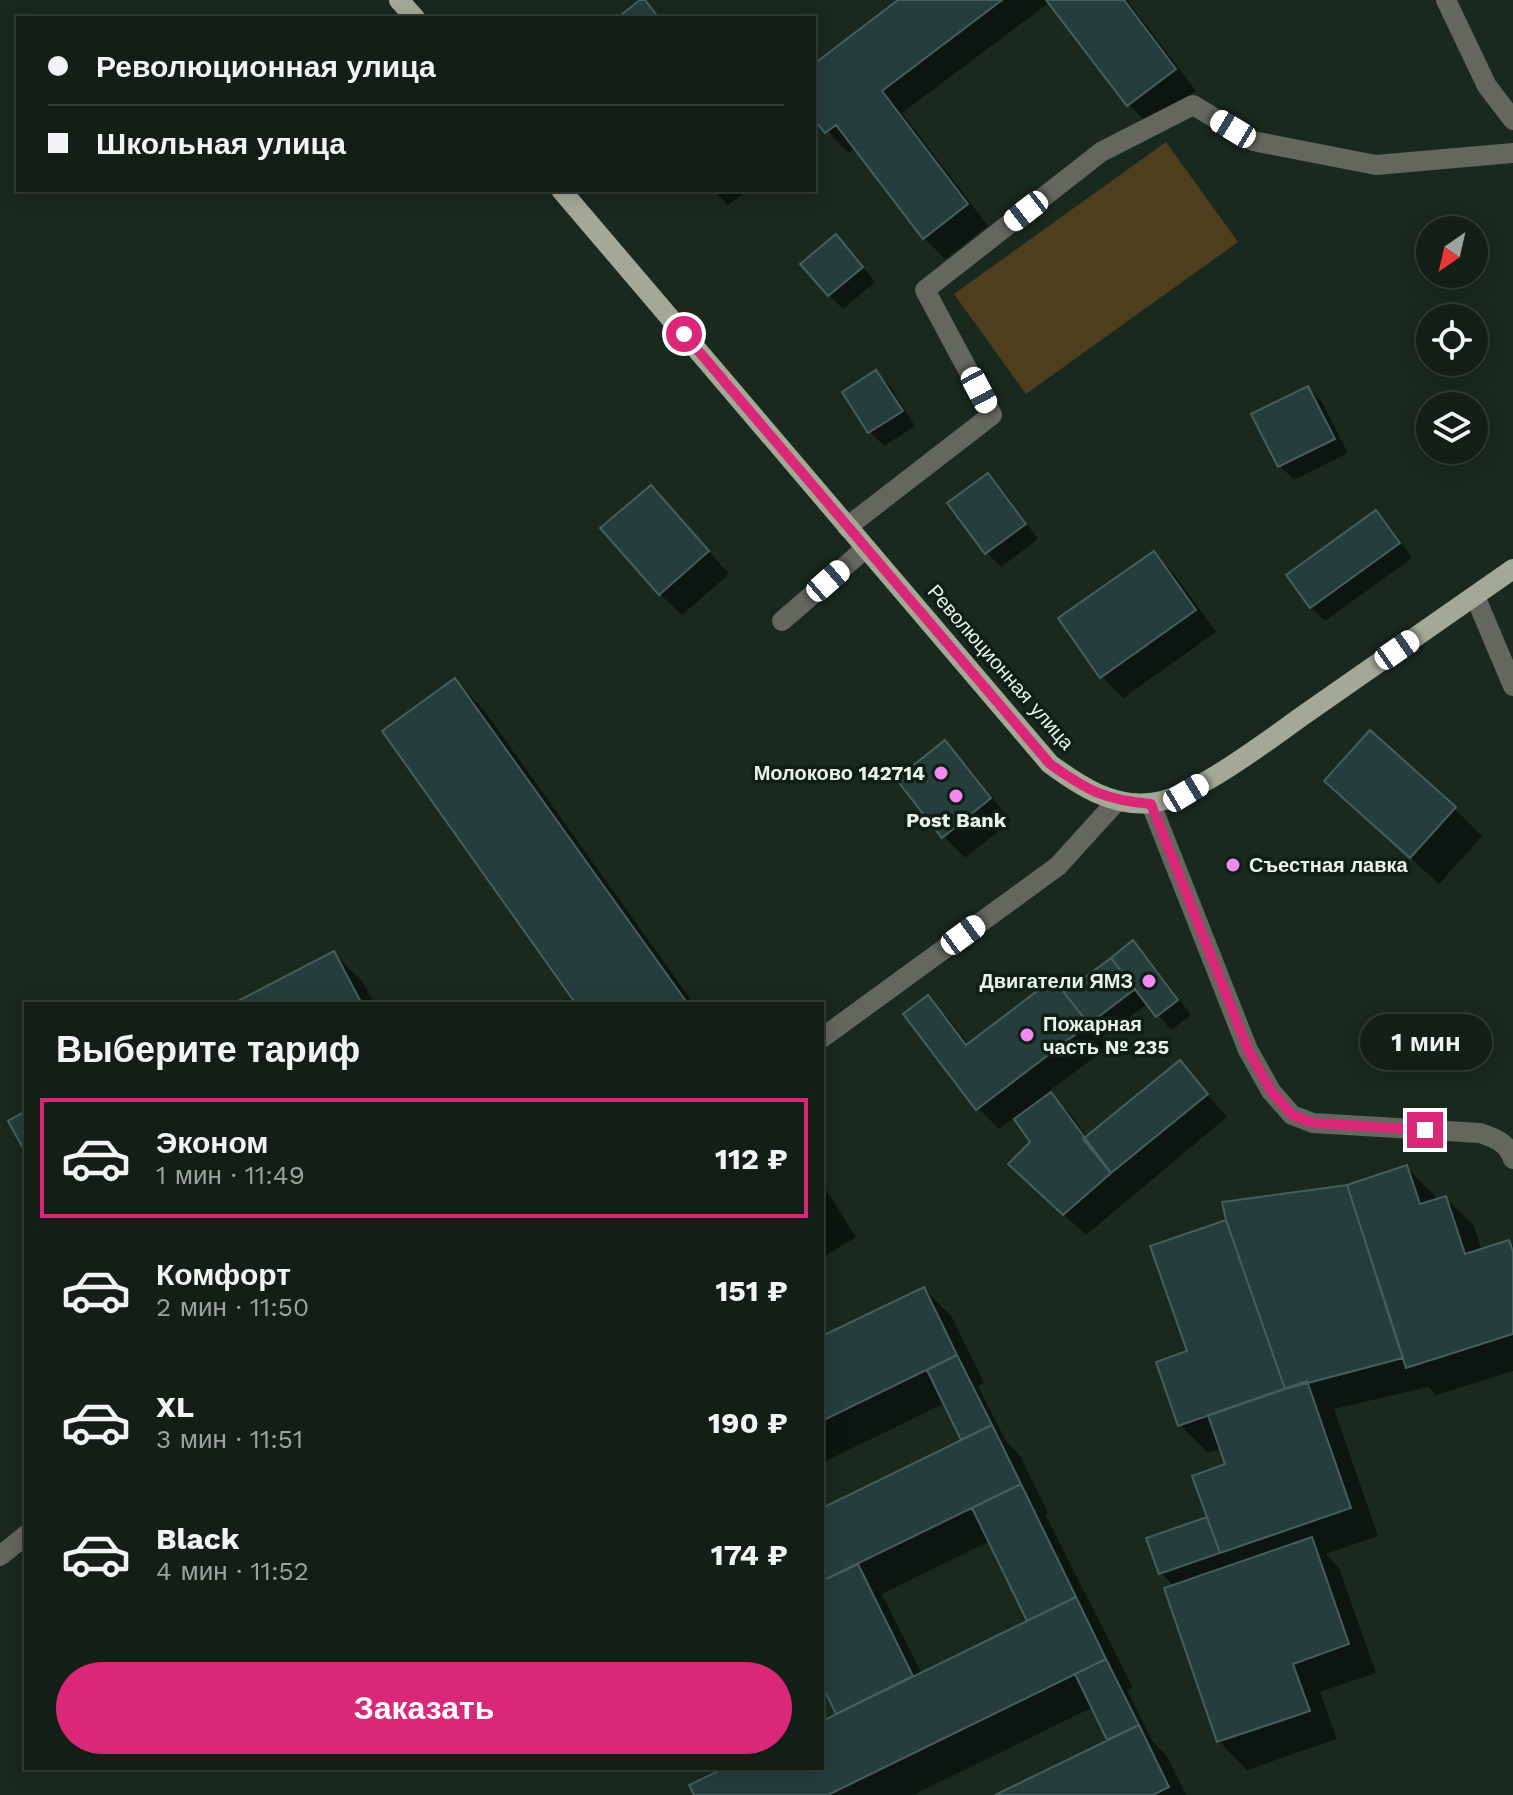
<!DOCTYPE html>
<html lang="ru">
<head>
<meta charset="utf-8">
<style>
	:root { --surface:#131f16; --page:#202c23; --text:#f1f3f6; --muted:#9da2a1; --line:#323d35; --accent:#db2777 }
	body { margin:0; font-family:"Work Sans",sans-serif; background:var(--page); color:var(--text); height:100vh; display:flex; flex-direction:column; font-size:30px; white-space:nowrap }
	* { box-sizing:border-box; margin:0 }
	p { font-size:26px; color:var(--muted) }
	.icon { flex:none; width:44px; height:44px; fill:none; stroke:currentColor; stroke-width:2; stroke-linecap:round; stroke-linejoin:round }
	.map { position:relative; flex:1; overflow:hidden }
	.panel { position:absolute; left:24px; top:1002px; width:800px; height:768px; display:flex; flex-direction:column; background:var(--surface); border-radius:0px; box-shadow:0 4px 20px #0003,0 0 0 2px var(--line) }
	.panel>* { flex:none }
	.guide { position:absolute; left:16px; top:16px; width:800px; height:176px; border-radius:0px; box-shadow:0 4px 20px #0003,0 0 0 2px var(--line); display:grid; align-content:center; height:176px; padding:0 32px; background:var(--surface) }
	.needle { width:52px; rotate:214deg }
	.fabs { position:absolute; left:1416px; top:216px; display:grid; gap:16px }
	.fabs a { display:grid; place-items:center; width:72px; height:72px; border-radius:50%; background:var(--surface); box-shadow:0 4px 20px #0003,0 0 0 2px var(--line); font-size:40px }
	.end { position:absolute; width:36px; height:36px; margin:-18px; border:10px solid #db2777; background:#fff; box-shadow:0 0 0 4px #fff }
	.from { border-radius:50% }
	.bubble { position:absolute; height:56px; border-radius:28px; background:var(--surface); box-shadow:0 4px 20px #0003,0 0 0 2px var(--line); font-size:26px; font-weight:700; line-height:56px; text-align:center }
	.car { position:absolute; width:24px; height:48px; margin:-24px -12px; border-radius:10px; box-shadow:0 0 6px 2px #0007; background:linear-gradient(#fff 24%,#345 0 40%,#fff 0 76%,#345 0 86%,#fff 0) }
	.guide b { display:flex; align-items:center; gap:28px; height:76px; font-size:30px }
	.guide b+b { border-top:2px solid var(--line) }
	.guide i { width:20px; height:20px; background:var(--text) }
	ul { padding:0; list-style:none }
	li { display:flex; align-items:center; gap:24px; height:120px; margin:0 16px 12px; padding:0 16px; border:4px solid transparent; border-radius:0px }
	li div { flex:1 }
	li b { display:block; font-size:30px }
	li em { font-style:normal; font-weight:700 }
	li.active { border-color:var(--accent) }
	li>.icon { width:72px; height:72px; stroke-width:1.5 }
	h2 { padding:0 32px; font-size:36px; line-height:96px }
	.button { display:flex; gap:16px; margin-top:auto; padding:16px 32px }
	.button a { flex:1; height:92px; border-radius:48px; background:var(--accent); color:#fff; font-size:32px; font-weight:700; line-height:92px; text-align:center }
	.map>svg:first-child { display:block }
	.green { fill:#4e3e1d }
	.shadow { fill:#0007; fill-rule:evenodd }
	.building { fill:#253e3b; stroke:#455f5c; stroke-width:2 }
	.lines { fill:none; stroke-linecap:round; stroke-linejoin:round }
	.minor { stroke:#64675e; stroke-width:20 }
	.major { stroke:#a4a997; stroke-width:20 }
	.route { stroke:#db2777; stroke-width:10 }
	.poi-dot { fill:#f389f1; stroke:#0f1f15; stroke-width:3 }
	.labels { text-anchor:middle; stroke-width:7; stroke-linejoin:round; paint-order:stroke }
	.street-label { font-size:20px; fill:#e8f3eb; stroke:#0f1f15 }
	.poi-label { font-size:20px; font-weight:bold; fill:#e8f3eb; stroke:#0f1f15; text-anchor:end }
</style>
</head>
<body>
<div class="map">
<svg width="1513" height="1795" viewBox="0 0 1513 1795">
	<rect width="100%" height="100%" fill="#19291e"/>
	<!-- green -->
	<path class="green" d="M 1166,142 L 1238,242 L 1026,394 L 954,294 Z"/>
	<!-- shadow -->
	<path class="shadow" d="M 902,0 L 1127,0 L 1196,91 L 1150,126 L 1129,105 L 1050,2 L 902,113 L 988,226 L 945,259 L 924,238 L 856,147 L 848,153 L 814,115 L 814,66 Z
		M 713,190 L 748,190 L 728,205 Z
		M 850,251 L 875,282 L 843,309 L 829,295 Z
		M 876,372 L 890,386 L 915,426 L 884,446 L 870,432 Z
		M 1308,388 L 1322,402 L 1348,453 L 1294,480 L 1280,466 Z
		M 988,475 L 1002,489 L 1038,539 L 1001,567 L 987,553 L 950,503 Z
		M 651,487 L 729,574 L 682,615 L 660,594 Z
		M 1376,513 L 1390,527 L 1412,558 L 1325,621 L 1311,607 Z
		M 1154,553 L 1175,575 L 1216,632 L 1123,698 L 1102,676 Z
		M 455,681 L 483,709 L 694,1004 L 579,1004 Z
		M 944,743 L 966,764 L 1011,821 L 965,858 L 944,836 Z
		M 1327,781 L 1454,808 L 1482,836 L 1439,884 Z
		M 1133,943 L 1147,957 L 1191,1015 L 1171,1030 L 1148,1003 L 1102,1038 L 1108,1047 L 1048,1092 L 1072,1116 L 1087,1138 L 1180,1063 L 1227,1117 L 1086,1235 L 1032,1185 L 1032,1142 L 1015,1117 L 999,1129 L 978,1108 L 928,998 L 949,1019 L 969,1045 L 1053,981 L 1066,994 Z
		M 333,953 L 362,981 L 374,1004 L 240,1004 Z
		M 1407,1168 L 1435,1196 L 1437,1201 L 1446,1198 L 1474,1226 L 1482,1251 L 1508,1242 L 1513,1247 L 1513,1371 L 1436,1395 L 1428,1387 L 1334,1409 L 1378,1536 L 1326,1554 L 1339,1568 L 1376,1673 L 1320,1692 L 1337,1739 L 1247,1770 L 1219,1741 L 1166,1589 L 1174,1586 L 1161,1573 L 1206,1519 L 1227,1466 L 1221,1448 L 1208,1453 L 1180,1425 L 1190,1353 L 1347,1187 Z
		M 822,1183 L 856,1237 L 822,1258 Z
		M 924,1289 L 952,1317 L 984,1383 L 978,1386 L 1006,1441 L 1020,1456 L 1048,1513 L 1045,1514 L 1133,1688 L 1127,1690 L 1152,1741 L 1166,1755 L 1186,1795 L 999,1795 L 1109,1740 L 1093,1707 L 913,1795 L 696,1795 L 729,1768 L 822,1768 L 822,1723 L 838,1713 L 822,1680 L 822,1510 L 964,1441 L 945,1403 L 822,1463 L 822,1339 ZM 990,1541 L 1030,1621 L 922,1674 L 882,1594 Z"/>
	<!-- building -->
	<path class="building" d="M 640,0 L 645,0 L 659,18 L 617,18 Z
		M 898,0 L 1002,0 L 882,91 L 968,204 L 923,239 L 836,125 L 825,133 L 814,119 L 814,64 Z
		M 1046,0 L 1124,0 L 1176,69 L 1127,106 Z
		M 836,234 L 863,267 L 828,296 L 800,264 Z
		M 876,370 L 903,411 L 868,433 L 842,392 Z
		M 1308,386 L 1335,439 L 1278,467 L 1251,414 Z
		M 988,473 L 1026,524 L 985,554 L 947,503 Z
		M 651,485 L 709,551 L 659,595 L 600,528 Z
		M 1376,510 L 1400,543 L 1310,608 L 1286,575 Z
		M 1154,551 L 1196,610 L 1100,678 L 1058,618 Z
		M 455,678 L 688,1004 L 576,1004 L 382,731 Z
		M 1370,730 L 1456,807 L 1410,858 L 1324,781 Z
		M 945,740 L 991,798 L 942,838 L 896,779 Z
		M 1133,940 L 1178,1000 L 1156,1017 L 1111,958 Z
		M 334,951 L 362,1004 L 237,1004 L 236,1002 Z
		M 1111,958 L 1135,989 L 1089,1024 L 1064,993 Z
		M 1053,979 L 1089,1024 L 976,1110 L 903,1014 L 928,995 L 966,1045 Z
		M 1180,1060 L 1208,1094 L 1111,1173 L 1083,1139 Z
		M 1051,1092 L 1111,1173 L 1063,1215 L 1008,1164 L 1030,1142 L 1014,1119 Z
		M 26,1111 L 26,1154 L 8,1121 Z
		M 1407,1165 L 1420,1204 L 1446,1196 L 1465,1254 L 1509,1240 L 1513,1252 L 1513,1334 L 1406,1368 L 1347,1185 Z
		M 1347,1185 L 1403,1358 L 1285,1389 L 1226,1220 L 1222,1202 Z
		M 1226,1220 L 1285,1389 L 1178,1426 L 1156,1362 L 1187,1351 L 1150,1246 Z
		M 924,1287 L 957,1355 L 822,1421 L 822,1336 Z
		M 957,1355 L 992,1425 L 961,1440 L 927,1370 Z
		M 1307,1381 L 1351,1508 L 1220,1553 L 1192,1476 L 1225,1464 L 1208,1415 Z
		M 992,1425 L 1021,1484 L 822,1581 L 822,1508 Z
		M 1021,1484 L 1076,1597 L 1027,1621 L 972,1508 Z
		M 1207,1517 L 1220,1553 L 1159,1574 L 1146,1538 Z
		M 1312,1537 L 1349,1644 L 1293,1664 L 1310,1711 L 1217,1742 L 1164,1588 Z
		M 858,1564 L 913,1676 L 836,1714 L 822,1685 L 822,1581 Z
		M 1076,1597 L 1106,1659 L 828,1795 L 694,1795 L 689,1785 L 725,1768 L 822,1768 L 822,1721 Z
		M 1106,1659 L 1139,1725 L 1107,1740 L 1075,1674 Z
		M 1139,1725 L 1169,1787 L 1153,1795 L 995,1795 Z"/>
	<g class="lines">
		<!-- minor -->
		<path class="minor" d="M 1446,0 L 1487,86 L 1513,120
			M 847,527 L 992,415 L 925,290 L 1101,152 L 1193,105 L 1253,141 L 1376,165 L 1513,153
			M 1475,596 L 1513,686
			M 782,621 L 866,548
			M 1151,804 L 1248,1050 L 1271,1091 L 1292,1115 L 1313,1123 L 1480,1133 C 1495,1138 1508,1143 1513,1159
			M 822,1038 L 1058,866 L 1117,801
			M 0,1556 L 26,1535"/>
		<!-- major -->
		<path class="major" d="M 399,0 L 415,18
			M 561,190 L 1050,764 C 1080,786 1112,807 1150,803 C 1192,800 1272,737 1308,712 C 1376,664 1445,617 1513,569"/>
	</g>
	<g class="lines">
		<!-- route -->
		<path class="route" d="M 684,334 L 1050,764 C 1088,791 1105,800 1151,804 L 1248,1050 L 1271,1091 L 1292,1115 L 1313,1123 L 1425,1130"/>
	</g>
	<!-- markers -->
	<g class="poi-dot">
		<circle cx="941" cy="773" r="8"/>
		<circle cx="956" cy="796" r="8"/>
		<circle cx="1233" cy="865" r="8"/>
		<circle cx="1149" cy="981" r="8"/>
		<circle cx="1027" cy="1035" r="8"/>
	</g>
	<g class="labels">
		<!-- street labels -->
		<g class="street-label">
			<text transform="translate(1001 667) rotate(49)" y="7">Революционная улица</text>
		</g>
		<!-- poi labels -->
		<g class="poi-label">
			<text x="925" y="780">Молоково 142714</text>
			<text x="956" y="827" text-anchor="middle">Post Bank</text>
			<text x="1249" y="872" text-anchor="start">Съестная лавка</text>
			<text x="1133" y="988">Двигатели ЯМЗ</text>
			<text x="1043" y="1031" text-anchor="start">Пожарная<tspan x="1043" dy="23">часть № 235</tspan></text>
		</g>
	</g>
</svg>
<div class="fabs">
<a><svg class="needle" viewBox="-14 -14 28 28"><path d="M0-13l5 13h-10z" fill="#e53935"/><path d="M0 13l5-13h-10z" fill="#9da2a1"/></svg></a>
<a><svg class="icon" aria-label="locate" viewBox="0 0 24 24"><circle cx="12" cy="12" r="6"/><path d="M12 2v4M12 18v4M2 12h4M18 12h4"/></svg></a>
<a><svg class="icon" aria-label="layers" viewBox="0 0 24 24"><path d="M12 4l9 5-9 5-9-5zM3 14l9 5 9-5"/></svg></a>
</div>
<i class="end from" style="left:684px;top:334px"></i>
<i class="end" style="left:1425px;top:1130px"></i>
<div class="bubble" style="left:1360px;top:1014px;width:132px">1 мин</div>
<i class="car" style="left:1233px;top:129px;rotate:301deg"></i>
<i class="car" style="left:1026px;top:211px;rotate:232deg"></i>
<i class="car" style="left:979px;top:390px;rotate:152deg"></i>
<i class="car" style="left:828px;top:581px;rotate:49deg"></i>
<i class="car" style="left:1397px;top:650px;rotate:55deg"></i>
<i class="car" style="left:1186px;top:793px;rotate:59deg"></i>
<i class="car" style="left:963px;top:935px;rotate:54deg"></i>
<div class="guide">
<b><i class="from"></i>Революционная улица</b>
<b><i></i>Школьная улица</b>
</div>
<section class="panel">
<h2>Выберите тариф</h2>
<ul>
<li class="active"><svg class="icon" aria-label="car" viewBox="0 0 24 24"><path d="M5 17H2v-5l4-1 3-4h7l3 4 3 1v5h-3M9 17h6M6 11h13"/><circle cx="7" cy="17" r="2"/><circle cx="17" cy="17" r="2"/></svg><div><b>Эконом</b><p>1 мин · 11:49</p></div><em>112 ₽</em></li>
<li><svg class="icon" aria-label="car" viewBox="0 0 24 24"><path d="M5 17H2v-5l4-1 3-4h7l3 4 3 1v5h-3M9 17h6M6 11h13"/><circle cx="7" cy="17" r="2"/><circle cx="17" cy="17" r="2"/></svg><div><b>Комфорт</b><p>2 мин · 11:50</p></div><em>151 ₽</em></li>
<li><svg class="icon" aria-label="car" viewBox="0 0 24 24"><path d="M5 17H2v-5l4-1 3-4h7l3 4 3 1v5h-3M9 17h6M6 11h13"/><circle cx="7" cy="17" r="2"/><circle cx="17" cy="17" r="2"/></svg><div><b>XL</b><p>3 мин · 11:51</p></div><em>190 ₽</em></li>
<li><svg class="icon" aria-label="car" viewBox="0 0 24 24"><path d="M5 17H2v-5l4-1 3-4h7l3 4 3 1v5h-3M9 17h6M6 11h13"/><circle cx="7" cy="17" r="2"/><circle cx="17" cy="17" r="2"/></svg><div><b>Black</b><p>4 мин · 11:52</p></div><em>174 ₽</em></li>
</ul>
<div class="button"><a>Заказать</a></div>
</section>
</div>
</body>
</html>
